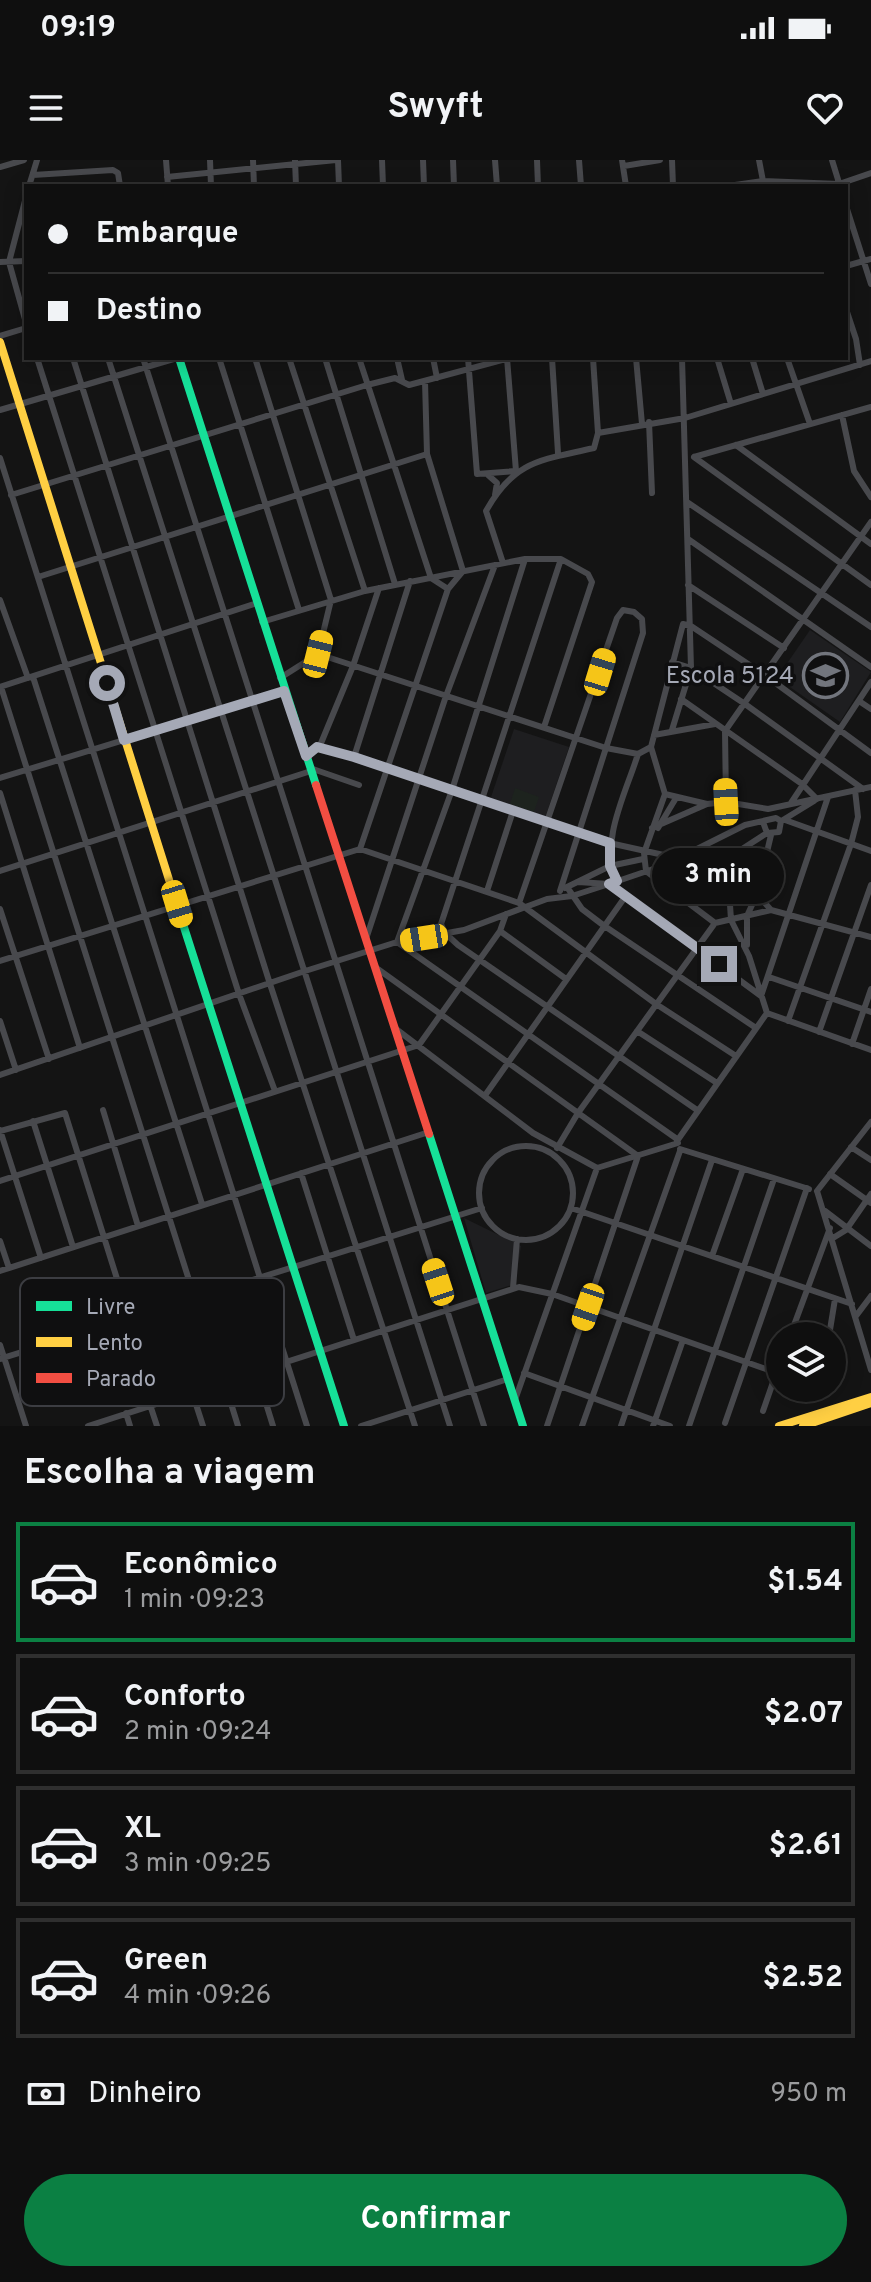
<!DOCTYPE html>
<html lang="pt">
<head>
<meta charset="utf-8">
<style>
	:root { --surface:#0f0f0f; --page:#1d1d1d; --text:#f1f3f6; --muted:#9b9c9e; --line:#2f2f2f; --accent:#0b8043 }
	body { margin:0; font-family:Overpass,sans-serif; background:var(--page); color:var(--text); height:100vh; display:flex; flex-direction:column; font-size:30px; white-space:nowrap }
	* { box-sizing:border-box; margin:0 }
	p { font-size:26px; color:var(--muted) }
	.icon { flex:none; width:44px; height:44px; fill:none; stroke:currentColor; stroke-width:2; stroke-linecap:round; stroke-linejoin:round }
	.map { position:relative; height:1266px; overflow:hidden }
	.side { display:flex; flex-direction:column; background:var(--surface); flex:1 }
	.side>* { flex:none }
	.top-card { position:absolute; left:24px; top:24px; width:824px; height:176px; border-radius:0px; box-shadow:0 4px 20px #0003,0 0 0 2px var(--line); display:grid; align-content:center; height:176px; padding:0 24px; background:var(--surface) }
	.controls { position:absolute; left:766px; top:1162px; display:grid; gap:16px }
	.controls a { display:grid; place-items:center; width:80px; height:80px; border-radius:50%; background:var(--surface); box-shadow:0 4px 20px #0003,0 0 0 2px var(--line); font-size:40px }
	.end { position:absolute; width:36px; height:36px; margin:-18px; border:10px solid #a5a9b6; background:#111; box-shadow:0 0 0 4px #111 }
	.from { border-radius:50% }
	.bubble { position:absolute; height:56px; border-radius:28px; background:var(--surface); box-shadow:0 4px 20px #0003,0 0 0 2px var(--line); font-size:26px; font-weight:700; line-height:56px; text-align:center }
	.car { position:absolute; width:24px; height:48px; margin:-24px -12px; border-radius:10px; box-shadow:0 0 6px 2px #0007; background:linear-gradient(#f5c518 24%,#345 0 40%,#f5c518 0 76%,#345 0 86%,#f5c518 0) }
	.top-card b { display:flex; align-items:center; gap:28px; height:76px; font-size:30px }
	.top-card b+b { border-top:2px solid var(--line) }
	.top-card i { width:20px; height:20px; background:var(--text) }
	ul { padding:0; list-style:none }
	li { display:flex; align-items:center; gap:24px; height:120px; margin:0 16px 12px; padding:0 8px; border:4px solid var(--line); border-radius:0px }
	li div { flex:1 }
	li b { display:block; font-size:30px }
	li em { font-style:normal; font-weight:700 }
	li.active { border-color:var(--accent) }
	li>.icon { width:72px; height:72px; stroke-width:1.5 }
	h2 { padding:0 24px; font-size:36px; line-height:96px }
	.pay { display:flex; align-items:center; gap:20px; height:88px; padding:0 24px; font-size:30px }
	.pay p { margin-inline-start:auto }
	.cta { display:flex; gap:16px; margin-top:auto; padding:16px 24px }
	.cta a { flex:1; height:92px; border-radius:48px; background:var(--accent); color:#fff; font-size:32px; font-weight:700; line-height:92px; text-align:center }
	.status { display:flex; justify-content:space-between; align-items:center; height:56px; padding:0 40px; background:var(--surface); direction:ltr }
	.status svg { height:22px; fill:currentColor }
	header { display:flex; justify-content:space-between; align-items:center; height:104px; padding:0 24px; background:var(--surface); font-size:36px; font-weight:700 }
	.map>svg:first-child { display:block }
	.built { fill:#1e1e20 }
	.green { fill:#1d231e }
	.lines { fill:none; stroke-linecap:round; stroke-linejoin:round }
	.street { stroke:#48494d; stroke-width:6 }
	.fast { stroke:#16e098; stroke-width:8 }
	.slow { stroke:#ffcf43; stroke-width:8 }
	.jam { stroke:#f24e42; stroke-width:8 }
	.route { stroke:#a5a9b6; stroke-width:10 }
	.labels { text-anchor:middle; stroke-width:7; stroke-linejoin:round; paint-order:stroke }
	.poi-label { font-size:24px; fill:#a5a9b6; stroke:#0f0f10; text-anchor:end }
	.key { fill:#0f0f10; stroke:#3c3d42; stroke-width:2 }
	.key-label { font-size:22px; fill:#a5a9b6 }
</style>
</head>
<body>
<div class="status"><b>09:19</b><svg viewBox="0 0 49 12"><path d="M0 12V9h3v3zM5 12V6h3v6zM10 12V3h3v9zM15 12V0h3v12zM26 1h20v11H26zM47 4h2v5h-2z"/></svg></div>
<header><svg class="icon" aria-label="menu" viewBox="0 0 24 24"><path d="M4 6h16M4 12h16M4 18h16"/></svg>Swyft<svg class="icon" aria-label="heart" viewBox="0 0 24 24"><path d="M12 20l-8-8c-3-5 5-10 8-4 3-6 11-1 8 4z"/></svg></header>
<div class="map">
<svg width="871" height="1266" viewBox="0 0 871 1266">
	<rect width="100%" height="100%" fill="#141414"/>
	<!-- built -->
	<path class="built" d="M 810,470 L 871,512 L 840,562 L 777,518 Z
		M 514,569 L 569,587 L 545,658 L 490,640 Z
		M 464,1058 L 521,1086 L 515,1124 L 486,1133 Z"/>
	<!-- green -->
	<path class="green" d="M 515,628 L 539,637 L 534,652 L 510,644 Z"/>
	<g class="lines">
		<!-- street -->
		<path class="street" d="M 166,0 L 168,26
			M 210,0 L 211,26
			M 253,0 L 254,26
			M 295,0 L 296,26
			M 338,0 L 339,26
			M 382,0 L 383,26
			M 423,0 L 424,26
			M 453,0 L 454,26
			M 495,0 L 497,26
			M 537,0 L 538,26
			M 579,0 L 581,26
			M 622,0 L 626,26
			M 672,0 L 673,26
			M 759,0 L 763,21
			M 832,0 L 840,26
			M 624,6 L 660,0
			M 0,7 L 24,0
			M 33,15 L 113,10 L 118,13 L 120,26
			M 167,17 L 336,0
			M 29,26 L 37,0
			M 728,26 L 763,21 L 839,24 L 871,13
			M 26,37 L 9,102 L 26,163
			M 846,46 L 871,124
			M 0,102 L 26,101
			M 846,106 L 871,99
			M 846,149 L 856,179 L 860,205
			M 0,176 L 26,168
			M 37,198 L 239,834 L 275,931
			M 73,198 L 270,824 L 415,1266
			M 108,198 L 450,1266
			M 143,198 L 484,1266
			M 219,198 L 299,450
			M 255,198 L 331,440 L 318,494
			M 289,198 L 365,431
			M 325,198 L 395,424
			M 359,198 L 431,418 L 448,429
			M 397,198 L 402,220
			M 433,198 L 437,218
			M 468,198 L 477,314
			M 552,198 L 558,293
			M 593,198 L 598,273
			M 636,198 L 642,264
			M 717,198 L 731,244
			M 752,198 L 763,234
			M 787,198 L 810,264
			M 0,250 L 177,198
			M 842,255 L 854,311 L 871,337
			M 649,262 L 652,333
			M 736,285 L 871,384
			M 694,297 L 871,425
			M 694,297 L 871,247
			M 0,298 L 307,1266
			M 477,314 L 516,311 L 507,198
			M 488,315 L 497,323 L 495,335
			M 11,335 L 367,225 L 395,218 L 409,225 L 510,198
			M 687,342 L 871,467
			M 688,379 L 871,507
			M 525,399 L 452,630 L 397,782 L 677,979
			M 561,399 L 441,764 L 445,773 L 458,785 L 697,950
			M 503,403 L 486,351 C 515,299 543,300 594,288 L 598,273 L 685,258 L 871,201
			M 38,417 L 427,294 L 425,221
			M 688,425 L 784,488
			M 0,440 L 28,518
			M 262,462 L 365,431 L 525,399 L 561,399 L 588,414 L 592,422 L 544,567
			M 672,502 L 691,508 L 745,544 L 863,629
			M 33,517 L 202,1044
			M 280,518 L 318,494 L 606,588 L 638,594 L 651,587 L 665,634 L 644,693 L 646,711 L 715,763 L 771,750
			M 0,527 L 257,443
			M 1,527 L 195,1139
			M 681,539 L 802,624 L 817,639
			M 859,541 L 871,549
			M 672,570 L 691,508 L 682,198
			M 654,575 L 715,564
			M 651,587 L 683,464 L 691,466 L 766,516 L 871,593
			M 319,588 L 353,506 L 379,428
			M 306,596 L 317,587 L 354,597 L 614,684 L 677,698
			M 354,597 L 410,421
			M 310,608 L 359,625
			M 0,618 L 284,531
			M 0,633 L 80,888
			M 665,634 L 707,644
			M 726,642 L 725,571 L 871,362
			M 791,643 L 871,522
			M 783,660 L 814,641
			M 785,660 L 871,691
			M 652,668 L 707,644 L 726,642 L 768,649 L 871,627
			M 658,668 L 676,638
			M 767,673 L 736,693 L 728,714 L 731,760 L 749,796 L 767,853
			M 360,689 L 519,743
			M 0,711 L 311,611
			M 617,721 C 599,682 626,633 638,594
			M 578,722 L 609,724 L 761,836 L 828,637
			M 567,727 L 582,749 L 603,765 L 756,868
			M 565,728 L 610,706 L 643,699
			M 487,731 L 513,651
			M 560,731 L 643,473 L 642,459 L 634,452 L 623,450 L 617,458 L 519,743 L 656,844 L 736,896
			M 757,734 L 771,750 L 871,777
			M 0,749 L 49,899
			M 506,754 L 500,771 L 566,819
			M 366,779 L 446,536 L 495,405
			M 747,785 L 747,756 L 757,734 L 771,675
			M 0,801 L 360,689 L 448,429 L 463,411 L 427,294
			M 375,807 L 638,996 L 547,1266
			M 769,817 L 871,852
			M 767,853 L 871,890
			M 0,861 L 16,910
			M 788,861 L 851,684 L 858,657 L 855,630
			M 396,869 L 533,973 L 597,1008 L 678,983
			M 637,871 L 717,923
			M 819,872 L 871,725
			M 852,884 L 871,829
			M 0,915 L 302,812 L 397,782 L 464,770 L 547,739 L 572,736 L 609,724 L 665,705 L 745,665 L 776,658 L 781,661 L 779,672 L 767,673 L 763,662
			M 486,934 L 625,737
			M 103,950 L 138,1066
			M 33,961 L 73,1087
			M 0,970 L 41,1098
			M 0,971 L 65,953 L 129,1157
			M 677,981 L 767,853
			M479 1033a47 47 0 1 1 94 0a47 47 0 1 1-94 0Z
			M 851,987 L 871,1000
			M 557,988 L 578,953 L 715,763
			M 680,989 L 809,1029
			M 301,1013 L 354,1180
			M 830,1014 L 871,1043
			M 0,1021 L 419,885 L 500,771
			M 817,1031 L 871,1210
			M 817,1031 L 871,962
			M 571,1048 L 852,1144
			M 825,1051 L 871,1086
			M 833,1078 L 846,1070 L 871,1034
			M 0,1081 L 9,1108
			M 712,1096 L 743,1009
			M 0,1111 L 429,972
			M 513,1128 L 517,1079
			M 190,1140 L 215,1224
			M 856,1156 L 871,1136
			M 122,1160 L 157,1266
			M 790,1176 L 830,1068
			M 829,1176 L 835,1139
			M 0,1185 L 26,1266
			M 0,1199 L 482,1048
			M 256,1211 L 273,1266
			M 524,1213 L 670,1266
			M 224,1221 L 238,1266
			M 145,1223 L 152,1185 L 151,1151
			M 810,1228 L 819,1234 L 820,1228
			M 192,1232 L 203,1266
			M 515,1240 L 597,1008
			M 763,1251 L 780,1202
			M 126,1253 L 130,1266
			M 725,1263 L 807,1028
			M 88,1266 L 519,1127 L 552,1134 L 780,1214
			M 361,1266 L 508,1219
			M 582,1266 L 680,991
			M 621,1266 L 712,1000
			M 653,1266 L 683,1180
			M 689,1266 L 774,1019"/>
		<!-- fast -->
		<path class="fast" d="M 179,198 L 316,625
			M 182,761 L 344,1266
			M 429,974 L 523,1266"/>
		<!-- slow -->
		<path class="slow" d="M 0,182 L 182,761
			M 779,1266 L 871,1237
			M 803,1266 L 871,1243"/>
		<!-- jam -->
		<path class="jam" d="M 316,625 L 429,974"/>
	</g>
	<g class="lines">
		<!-- route -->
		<path class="route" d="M 107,523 L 124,580 L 284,531 L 306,596 L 317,587 L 354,597 L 610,683 L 610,706 L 617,721 L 609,724 L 719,804"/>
	</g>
	<!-- icons -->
	<defs>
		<symbol id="school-ring" viewBox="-11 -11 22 22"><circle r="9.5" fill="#0f0f10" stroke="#72757d" stroke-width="1.5"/><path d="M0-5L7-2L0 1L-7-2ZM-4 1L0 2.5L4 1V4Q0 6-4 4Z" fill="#72757d"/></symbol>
	</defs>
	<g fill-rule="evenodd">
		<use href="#school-ring" x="800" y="490" width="51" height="51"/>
	</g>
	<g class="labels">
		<!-- poi labels -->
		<g class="poi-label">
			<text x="794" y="523">Escola 5124</text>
		</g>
	</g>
	<!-- legend -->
	<rect x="20" y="1118" width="264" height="128" rx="12" class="key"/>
	<rect x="36" y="1141" width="36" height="10" fill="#16e098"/>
	<rect x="36" y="1177" width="36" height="10" fill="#ffcf43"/>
	<rect x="36" y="1213" width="36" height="10" fill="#f24e42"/>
	<g class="key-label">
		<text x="86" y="1154">Livre</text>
		<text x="86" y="1190">Lento</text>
		<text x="86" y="1226">Parado</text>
	</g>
</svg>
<div class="controls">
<a><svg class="icon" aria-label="layers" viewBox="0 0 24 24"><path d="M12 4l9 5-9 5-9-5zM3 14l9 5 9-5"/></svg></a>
</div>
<i class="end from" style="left:107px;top:523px"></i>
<i class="end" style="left:719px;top:804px"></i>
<div class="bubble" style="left:652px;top:688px;width:132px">3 min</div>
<i class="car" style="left:318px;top:494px;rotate:14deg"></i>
<i class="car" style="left:600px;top:512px;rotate:17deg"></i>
<i class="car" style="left:726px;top:642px;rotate:357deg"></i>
<i class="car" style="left:177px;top:744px;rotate:163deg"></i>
<i class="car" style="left:424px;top:778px;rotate:261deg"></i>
<i class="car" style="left:438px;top:1122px;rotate:342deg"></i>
<i class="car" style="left:588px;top:1147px;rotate:199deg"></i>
<div class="top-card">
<b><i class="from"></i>Embarque</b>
<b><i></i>Destino</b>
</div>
</div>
<section class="side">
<h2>Escolha a viagem</h2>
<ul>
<li class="active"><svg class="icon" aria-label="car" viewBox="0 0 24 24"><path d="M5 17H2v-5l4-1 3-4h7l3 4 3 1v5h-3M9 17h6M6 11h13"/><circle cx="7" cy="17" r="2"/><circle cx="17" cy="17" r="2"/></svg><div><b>Econômico</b><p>1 min · 09:23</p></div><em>$1.54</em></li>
<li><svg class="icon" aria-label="car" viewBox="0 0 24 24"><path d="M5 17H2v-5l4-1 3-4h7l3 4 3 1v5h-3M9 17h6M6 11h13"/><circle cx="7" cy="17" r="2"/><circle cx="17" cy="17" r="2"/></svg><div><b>Conforto</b><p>2 min · 09:24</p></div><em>$2.07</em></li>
<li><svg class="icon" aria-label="car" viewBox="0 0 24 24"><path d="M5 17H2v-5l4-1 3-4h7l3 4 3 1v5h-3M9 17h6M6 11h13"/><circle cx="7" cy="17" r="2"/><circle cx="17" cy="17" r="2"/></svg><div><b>XL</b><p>3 min · 09:25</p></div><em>$2.61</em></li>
<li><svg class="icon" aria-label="car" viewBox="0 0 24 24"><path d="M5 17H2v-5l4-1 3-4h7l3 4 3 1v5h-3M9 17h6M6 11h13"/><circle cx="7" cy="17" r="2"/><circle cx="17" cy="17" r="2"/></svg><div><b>Green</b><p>4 min · 09:26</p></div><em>$2.52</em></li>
</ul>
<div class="pay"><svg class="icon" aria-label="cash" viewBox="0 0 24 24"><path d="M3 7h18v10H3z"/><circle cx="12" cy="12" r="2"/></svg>Dinheiro<p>950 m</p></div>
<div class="cta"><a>Confirmar</a></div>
</section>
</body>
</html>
